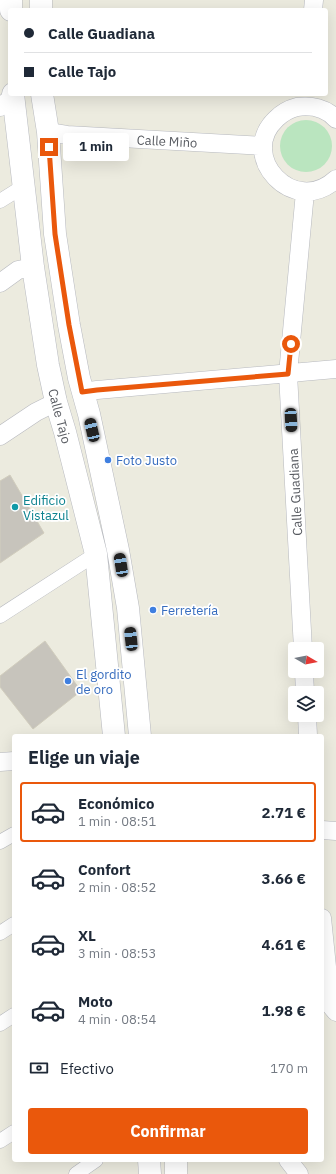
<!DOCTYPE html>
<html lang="es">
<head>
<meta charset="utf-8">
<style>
	:root { --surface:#fff; --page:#f6f6f7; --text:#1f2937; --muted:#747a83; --line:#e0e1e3; --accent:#ea580c }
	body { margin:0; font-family:"IBM Plex Sans",sans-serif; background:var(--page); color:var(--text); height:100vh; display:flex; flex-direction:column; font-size:15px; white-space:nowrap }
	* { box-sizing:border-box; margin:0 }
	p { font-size:13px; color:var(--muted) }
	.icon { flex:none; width:22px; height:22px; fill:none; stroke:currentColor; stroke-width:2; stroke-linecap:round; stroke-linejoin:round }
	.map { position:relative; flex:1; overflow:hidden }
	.sheet { position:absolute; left:12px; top:734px; width:312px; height:428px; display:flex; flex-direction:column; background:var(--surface); border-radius:4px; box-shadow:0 4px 16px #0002 }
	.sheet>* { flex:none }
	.guide { position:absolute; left:8px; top:8px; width:320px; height:88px; border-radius:4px; box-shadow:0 4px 16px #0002; display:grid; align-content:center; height:88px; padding:0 16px; background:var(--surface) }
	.needle { width:26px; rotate:99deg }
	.controls { position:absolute; left:288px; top:642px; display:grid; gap:8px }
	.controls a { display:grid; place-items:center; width:36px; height:36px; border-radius:4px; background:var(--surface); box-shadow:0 4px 16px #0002; font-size:20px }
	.end { position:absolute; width:18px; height:18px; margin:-9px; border:5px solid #ea580c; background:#fff; box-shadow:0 0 0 2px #fff }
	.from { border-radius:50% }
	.bubble { position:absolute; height:28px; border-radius:4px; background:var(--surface); box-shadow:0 4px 16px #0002; font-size:13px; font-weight:700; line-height:28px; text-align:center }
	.car { position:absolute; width:12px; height:24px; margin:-12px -6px; border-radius:5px; box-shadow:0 0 3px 1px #0007; background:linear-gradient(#222 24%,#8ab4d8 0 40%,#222 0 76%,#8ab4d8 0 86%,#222 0) }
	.guide b { display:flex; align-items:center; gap:14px; height:38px; font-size:15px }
	.guide b+b { border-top:1px solid var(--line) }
	.guide i { width:10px; height:10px; background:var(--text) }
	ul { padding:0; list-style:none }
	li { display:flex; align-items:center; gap:12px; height:60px; margin:0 8px 6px; padding:0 8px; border:2px solid transparent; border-radius:4px }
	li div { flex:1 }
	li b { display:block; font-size:15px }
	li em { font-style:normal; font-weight:700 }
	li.active { border-color:var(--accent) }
	li>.icon { width:36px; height:36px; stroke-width:1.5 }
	h2 { padding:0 16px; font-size:18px; line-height:48px }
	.pay { display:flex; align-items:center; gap:10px; height:44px; padding:0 16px; font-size:15px }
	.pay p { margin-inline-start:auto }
	.cta { display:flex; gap:8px; margin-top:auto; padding:8px 16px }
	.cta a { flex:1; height:46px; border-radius:4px; background:var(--accent); color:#fff; font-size:16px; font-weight:700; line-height:46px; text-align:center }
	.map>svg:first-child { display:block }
	.green { fill:#bae5bf }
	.building { fill:#c7c4bc; stroke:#d1cdbd }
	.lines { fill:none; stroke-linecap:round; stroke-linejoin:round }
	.pedestrian-casing { stroke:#b7b9bf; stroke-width:15 }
	.minor-casing { stroke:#b7b9bf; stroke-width:19 }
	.tertiary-casing { stroke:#b7b9bf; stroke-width:23 }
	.pedestrian { stroke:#fff; stroke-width:14 }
	.minor { stroke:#fff; stroke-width:18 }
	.tertiary { stroke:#fff; stroke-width:22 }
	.route { stroke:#ea580c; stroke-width:5 }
	.shop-dot { fill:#3f7fe0; stroke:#fff; stroke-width:1.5 }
	.culture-dot { fill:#0f9aa8; stroke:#fff; stroke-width:1.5 }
	.labels { text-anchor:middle; stroke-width:3.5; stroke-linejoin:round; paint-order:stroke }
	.street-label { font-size:13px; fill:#585b61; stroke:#fff }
	.shop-label { font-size:13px; fill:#366cbe; stroke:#fff; text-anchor:start }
	.culture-label { font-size:13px; fill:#0d838f; stroke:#fff; text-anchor:start }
</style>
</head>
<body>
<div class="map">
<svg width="336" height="1174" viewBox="0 0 336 1174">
	<rect width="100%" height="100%" fill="#ecebdf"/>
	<!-- green -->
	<path class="green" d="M280 146a26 26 0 1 1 52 0a26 26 0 1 1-52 0Z"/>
	<!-- building -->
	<path class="building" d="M 10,475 L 44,533 L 0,563 L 0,481 Z
		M 45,641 L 81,691 L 33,729 L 0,687 L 0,676 Z"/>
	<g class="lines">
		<defs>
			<path id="pedestrian" d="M 0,201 L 24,186
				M 0,616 L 96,554
				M 0,842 L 14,834
				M 0,933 L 14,924
				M 0,1024 L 14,1015
				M 0,1141 L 14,1132
				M 76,1174 L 96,1160"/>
			<path id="minor" d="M 313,10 L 314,0
				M 0,107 L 13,97
				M 336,119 C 326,108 311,105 297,107 C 289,109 282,113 276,119 C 237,156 294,218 336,179
				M 48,132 L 67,135 L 263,146
				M 0,283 L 18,270 L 33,267
				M 82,392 L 97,390 L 336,369
				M 0,436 L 36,412 L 56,402
				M 303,649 L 288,374 L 305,192
				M 304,671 L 305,693
				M 307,715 L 308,736
				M 0,762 L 14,761
				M 322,830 L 336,831
				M 322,918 L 331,1006 L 336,1012
				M 288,1160 L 299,1174"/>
			<path id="tertiary" d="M 11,10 L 11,0
				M 41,10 L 41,0
				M 13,94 L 33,267 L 48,365 L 56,402 L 65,432 L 96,554 L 114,736
				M 42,94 L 48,132 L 55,234 L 69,325 L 79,378 L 89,414 L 118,550 L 128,608 L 140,736
				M 149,1160 L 150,1174
				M 176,1160 L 176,1174"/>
		</defs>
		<!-- pedestrian casing -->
		<use href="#pedestrian" class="pedestrian-casing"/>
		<!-- minor casing -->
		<use href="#minor" class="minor-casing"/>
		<!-- tertiary casing -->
		<use href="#tertiary" class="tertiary-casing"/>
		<!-- pedestrian -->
		<use href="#pedestrian" class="pedestrian"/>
		<!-- minor -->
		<use href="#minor" class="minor"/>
		<!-- tertiary -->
		<use href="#tertiary" class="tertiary"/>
	</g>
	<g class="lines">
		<!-- route -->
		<path class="route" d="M 49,147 L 55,234 L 69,325 L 82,392 L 97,390 L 288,374 L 291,344"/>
	</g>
	<!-- markers -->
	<g class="shop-dot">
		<circle cx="108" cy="460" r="4"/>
		<circle cx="153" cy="610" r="4"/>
		<circle cx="68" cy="681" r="4"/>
	</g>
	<circle class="culture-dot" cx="15" cy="507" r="4"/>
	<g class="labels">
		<!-- street labels -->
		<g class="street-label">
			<text transform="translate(167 141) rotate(3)" y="5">Calle Miño</text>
			<text transform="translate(60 416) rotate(75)" y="5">Calle Tajo</text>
			<text transform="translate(295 492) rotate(-93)" y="5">Calle Guadiana</text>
		</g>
		<!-- shop labels -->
		<g class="shop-label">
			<text x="116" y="465">Foto Justo</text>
			<text x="161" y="615">Ferretería</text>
			<text x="76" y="679">El gordito<tspan x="76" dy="15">de oro</tspan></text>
		</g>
		<!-- culture labels -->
		<g class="culture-label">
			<text x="23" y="505">Edificio<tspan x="23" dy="15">Vistazul</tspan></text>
		</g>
	</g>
</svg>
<div class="controls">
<a><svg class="needle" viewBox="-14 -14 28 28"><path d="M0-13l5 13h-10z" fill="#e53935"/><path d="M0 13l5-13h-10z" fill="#747a83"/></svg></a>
<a><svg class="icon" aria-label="layers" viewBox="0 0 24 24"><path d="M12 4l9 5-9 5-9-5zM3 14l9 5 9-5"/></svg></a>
</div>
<i class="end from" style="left:291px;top:344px"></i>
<i class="end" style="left:49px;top:147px"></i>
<div class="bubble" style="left:63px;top:133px;width:66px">1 min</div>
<i class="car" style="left:291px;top:420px;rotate:177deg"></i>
<i class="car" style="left:92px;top:430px;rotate:347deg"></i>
<i class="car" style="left:121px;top:565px;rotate:351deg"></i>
<i class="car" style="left:131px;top:639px;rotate:354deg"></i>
<div class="guide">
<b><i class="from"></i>Calle Guadiana</b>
<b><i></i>Calle Tajo</b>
</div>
<section class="sheet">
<h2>Elige un viaje</h2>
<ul>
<li class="active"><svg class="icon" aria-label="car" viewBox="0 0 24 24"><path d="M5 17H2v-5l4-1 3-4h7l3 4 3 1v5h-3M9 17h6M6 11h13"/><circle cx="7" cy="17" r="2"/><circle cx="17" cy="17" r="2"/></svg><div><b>Económico</b><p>1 min · 08:51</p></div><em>2.71 €</em></li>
<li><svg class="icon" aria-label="car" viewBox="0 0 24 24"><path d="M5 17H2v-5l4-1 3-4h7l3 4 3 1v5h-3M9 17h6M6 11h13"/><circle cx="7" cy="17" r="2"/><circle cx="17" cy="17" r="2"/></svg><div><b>Confort</b><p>2 min · 08:52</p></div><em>3.66 €</em></li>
<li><svg class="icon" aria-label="car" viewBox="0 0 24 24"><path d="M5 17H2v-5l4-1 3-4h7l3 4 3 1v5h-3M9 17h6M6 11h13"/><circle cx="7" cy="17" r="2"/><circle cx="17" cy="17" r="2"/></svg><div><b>XL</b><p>3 min · 08:53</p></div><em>4.61 €</em></li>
<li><svg class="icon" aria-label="car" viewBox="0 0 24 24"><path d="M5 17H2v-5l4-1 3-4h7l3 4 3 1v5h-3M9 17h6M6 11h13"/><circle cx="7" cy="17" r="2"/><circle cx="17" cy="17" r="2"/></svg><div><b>Moto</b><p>4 min · 08:54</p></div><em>1.98 €</em></li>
</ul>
<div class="pay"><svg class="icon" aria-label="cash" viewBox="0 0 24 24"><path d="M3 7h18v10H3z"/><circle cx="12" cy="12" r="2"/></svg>Efectivo<p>170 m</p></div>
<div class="cta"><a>Confirmar</a></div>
</section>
</div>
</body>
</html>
